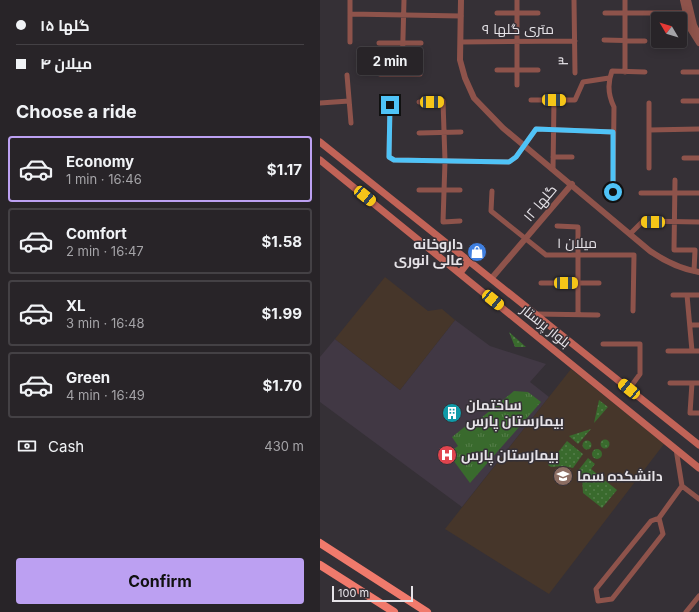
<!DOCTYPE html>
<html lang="en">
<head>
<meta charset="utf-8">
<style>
	:root { --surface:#282428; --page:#343034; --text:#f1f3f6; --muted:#a5a4a8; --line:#444145; --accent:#bca0f2 }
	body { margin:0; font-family:Inter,Cairo,sans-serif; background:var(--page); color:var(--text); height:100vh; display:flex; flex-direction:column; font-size:15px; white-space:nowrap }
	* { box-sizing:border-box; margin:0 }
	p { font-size:13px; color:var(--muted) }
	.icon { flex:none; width:22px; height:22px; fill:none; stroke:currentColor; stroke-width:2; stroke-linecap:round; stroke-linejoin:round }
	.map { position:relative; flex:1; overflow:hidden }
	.details { display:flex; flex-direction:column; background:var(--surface); width:320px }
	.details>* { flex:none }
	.hud { display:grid; align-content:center; height:88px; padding:0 16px; background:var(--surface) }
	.needle { width:26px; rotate:308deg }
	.tools { position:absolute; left:331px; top:12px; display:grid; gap:8px }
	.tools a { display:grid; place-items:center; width:36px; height:36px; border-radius:4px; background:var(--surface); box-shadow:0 2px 10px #0003,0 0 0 1px var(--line); font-size:20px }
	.scale { position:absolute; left:12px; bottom:10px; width:81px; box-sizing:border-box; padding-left:4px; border:2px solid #e6e3e8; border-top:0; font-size:11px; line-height:14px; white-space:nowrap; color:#e6e3e8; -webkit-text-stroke:3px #353036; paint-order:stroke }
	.end { position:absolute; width:18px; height:18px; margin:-9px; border:5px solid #4fc3f7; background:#111; box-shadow:0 0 0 2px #111 }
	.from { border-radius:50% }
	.bubble { position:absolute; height:28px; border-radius:4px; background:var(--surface); box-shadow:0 2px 10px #0003,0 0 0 1px var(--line); font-size:13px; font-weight:700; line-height:28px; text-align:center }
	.car { position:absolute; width:12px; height:24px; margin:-12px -6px; border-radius:5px; box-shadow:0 0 3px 1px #0007; background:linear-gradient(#f5c518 24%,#345 0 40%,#f5c518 0 76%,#345 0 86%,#f5c518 0) }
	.hud b { display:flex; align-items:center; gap:14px; height:38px; font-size:15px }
	.hud b+b { border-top:1px solid var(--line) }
	.hud i { width:10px; height:10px; background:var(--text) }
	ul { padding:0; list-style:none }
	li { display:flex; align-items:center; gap:12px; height:66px; margin:0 8px 6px; padding:0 8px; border:2px solid var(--line); border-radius:4px }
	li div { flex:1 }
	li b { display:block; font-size:15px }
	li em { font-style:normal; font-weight:700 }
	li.current { border-color:var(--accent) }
	li>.icon { width:36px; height:36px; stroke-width:1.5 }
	h2 { padding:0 16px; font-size:18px; line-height:48px }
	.pay { display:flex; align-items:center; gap:10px; height:44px; padding:0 16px; font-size:15px }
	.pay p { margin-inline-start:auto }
	.primary-button { display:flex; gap:8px; margin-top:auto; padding:8px 16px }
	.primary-button a { flex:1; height:46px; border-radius:4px; background:var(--accent); color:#111; font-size:16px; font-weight:700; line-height:46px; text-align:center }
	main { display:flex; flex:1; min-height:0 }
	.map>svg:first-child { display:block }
	.built { fill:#413844 }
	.education { fill:#46362a }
	.grass { fill:url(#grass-dots) }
	.park { fill:url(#park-tufts) }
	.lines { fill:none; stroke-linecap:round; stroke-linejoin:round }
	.minor { stroke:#8e534b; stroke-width:5 }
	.tertiary { stroke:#8e534b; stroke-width:6 }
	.secondary { stroke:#c16357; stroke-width:7 }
	.trunk { stroke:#f07a6c; stroke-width:8 }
	.route { stroke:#4fc3f7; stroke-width:5 }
	.labels { text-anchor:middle; stroke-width:3; stroke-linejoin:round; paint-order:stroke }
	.street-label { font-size:14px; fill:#e6e3e8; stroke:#353036 }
	.poi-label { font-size:14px; font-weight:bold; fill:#e6e3e8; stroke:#353036; text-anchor:start }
</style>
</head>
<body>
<main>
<section class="details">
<div class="hud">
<b><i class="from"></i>گلها ۱۵</b>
<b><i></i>میلان ۴</b>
</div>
<h2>Choose a ride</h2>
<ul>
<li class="current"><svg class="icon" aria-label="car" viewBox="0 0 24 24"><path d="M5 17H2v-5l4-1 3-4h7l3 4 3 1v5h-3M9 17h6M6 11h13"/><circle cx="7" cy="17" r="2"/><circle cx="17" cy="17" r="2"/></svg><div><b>Economy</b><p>1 min · 16:46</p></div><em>$1.17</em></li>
<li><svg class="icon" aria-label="car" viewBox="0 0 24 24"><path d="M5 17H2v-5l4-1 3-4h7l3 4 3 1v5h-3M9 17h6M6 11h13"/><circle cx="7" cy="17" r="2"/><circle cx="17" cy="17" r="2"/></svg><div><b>Comfort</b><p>2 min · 16:47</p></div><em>$1.58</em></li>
<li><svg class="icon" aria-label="car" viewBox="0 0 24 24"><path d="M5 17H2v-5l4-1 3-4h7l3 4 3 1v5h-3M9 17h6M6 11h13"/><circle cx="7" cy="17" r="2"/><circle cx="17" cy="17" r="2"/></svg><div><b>XL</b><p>3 min · 16:48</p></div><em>$1.99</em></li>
<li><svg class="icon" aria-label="car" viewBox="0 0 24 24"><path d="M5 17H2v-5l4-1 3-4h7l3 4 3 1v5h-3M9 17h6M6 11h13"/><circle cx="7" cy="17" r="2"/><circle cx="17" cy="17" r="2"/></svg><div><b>Green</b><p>4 min · 16:49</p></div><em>$1.70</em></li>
</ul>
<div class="pay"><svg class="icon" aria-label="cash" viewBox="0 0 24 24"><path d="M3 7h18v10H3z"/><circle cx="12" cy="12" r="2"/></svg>Cash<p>430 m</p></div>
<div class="primary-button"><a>Confirm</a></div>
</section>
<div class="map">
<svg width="379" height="612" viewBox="0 0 379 612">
	<defs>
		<pattern id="grass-dots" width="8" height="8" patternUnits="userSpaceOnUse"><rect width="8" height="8" fill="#396a2d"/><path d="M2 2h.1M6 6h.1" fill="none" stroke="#567f4b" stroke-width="1.8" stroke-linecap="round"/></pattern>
		<pattern id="park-tufts" width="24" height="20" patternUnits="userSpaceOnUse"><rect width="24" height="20" fill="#396a2d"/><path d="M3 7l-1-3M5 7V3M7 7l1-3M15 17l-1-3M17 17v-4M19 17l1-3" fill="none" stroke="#567f4b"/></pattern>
	</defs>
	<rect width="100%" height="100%" fill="#353036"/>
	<!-- built -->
	<path class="built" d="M 135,320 L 170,346 L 226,364 L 210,382 L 229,397 L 142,507 L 0,402 L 0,357 L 15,339 L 80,390 Z"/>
	<!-- education -->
	<path class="education" d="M 65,277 L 108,311 L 122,309 L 135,320 L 80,390 L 15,339 Z
		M 251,369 L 344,444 L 229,594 L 125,529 Z"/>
	<!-- grass -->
	<path class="grass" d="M 189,332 L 206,347 L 195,347 Z
		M 279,400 L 288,407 L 274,423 Z
		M 271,429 L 258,444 L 249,436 Z
		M280.5 444a4.5 4.5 0 1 1 9 0a4.5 4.5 0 1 1-9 0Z
		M262.5 445a4.5 4.5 0 1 1 9 0a4.5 4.5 0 1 1-9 0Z
		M 247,441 L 263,454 L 253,468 L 243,466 L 231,467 L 228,465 Z
		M272 454a5 5 0 1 1 10 0a5 5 0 1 1-10 0Z
		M 268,458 L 275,464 L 271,469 L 297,490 L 282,508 L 263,493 L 262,477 L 257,472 Z"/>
	<!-- park -->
	<path class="park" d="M 194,391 L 208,392 L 221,402 L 150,483 L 128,453 L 138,446 L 132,437 L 147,425 L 150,427 Z"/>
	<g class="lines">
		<!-- minor -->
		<path class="minor" d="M 254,0 L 255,73
			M 177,13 L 218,13
			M 285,13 L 365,13
			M 30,14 L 141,16
			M 284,40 L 325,41
			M 30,42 L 30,0
			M 141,42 L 255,41
			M 59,43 L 101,43
			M 177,70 L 218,70
			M 305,72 L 305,0
			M 363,72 L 379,72
			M 60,74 L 100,74
			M 82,74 L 84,0
			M 27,75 L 31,123
			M 197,85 L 197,0
			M 211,100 L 255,100 L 263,82 L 289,78
			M 363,101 L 379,101
			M 99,102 L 123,101 L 125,161 L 123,222 L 140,221
			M 0,103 L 29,101
			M 70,105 L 69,157 L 74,160 L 189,162 L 196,157 L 216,129 L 293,132
			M 329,130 L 379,129
			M 99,133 L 141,132
			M 233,157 L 252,157
			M 364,158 L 379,158
			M 329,168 L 329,103
			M 233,169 L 234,100
			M 355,180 L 354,250 L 375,250 L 374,271
			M 99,190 L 140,190
			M 172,191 L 171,211 L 226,255 L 314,255 L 313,311
			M 293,192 L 294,107 C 288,95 287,84 292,71 L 325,72
			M 321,193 L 379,193
			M 237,226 L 258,227 L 258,314
			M 310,234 L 323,221 L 379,222
			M 221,283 L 279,283
			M 353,295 L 379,295
			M 367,295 L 372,351
			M 216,314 L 278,315
			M 370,325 L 379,325
			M 283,344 L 320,344 L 320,374 L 309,389
			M 348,351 L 379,351
			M 350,383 L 379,383
			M 372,383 L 370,413 L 379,413
			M 362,486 L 379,499
			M 339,518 L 343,534 L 292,599 L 278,601 L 276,589 L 331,521 Z
			M 339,518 L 362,486 L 356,449
			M 366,612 L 379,596"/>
		<!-- tertiary -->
		<path class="tertiary" d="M 141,0 L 140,60 L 145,78 L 154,98 L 183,128 L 330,251 C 346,262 360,269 379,272
			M 363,0 L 369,27 L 379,43
			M 368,0 L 374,25 L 379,35
			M 171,279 L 252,184"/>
		<!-- secondary -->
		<path class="secondary" d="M 0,142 L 379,445
			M 0,160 L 379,468
			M 140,273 L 149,261"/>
		<!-- trunk -->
		<path class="trunk" d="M 0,543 L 107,612
			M 0,565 L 74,612"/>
	</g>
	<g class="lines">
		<!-- route -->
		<path class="route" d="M 70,105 L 69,157 L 74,160 L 189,162 L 196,157 L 216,129 L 293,132 L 293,192"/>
	</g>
	<!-- icons -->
	<defs>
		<symbol id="shop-disc" viewBox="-11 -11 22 22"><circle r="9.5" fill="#3f7fe0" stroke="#353036"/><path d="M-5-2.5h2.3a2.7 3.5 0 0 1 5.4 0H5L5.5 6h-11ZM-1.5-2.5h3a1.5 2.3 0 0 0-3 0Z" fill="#fff"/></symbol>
		<symbol id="building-disc" viewBox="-11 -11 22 22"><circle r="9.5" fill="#0f9aa8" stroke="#353036"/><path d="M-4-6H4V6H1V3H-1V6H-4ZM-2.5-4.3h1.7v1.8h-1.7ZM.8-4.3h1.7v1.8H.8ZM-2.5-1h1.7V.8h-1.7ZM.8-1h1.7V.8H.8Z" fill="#fff"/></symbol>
		<symbol id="hospital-disc" viewBox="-11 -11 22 22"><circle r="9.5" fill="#e0444e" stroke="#353036"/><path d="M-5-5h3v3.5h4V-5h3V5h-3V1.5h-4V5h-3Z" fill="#fff"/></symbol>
		<symbol id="university-disc" viewBox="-11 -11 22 22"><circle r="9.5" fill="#8d6e63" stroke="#353036"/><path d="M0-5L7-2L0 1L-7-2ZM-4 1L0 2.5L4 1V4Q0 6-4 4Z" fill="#fff"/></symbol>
	</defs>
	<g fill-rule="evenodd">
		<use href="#shop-disc" x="146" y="241" width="22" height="22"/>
		<use href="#building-disc" x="121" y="402" width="22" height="22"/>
		<use href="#hospital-disc" x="116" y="444" width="22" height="22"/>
		<use href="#university-disc" x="232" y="465" width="22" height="22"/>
	</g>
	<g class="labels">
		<!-- street labels -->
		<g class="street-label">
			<text x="198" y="34">۹ متری گلها</text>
			<text transform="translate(243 61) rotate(-91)" y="5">۳</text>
			<text transform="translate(220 203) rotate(-50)" y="5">گلها ۱۲</text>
			<text x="257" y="248">میلان ۱</text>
			<text transform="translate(226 326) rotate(39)" y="5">بلوار پرستار</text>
		</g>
		<!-- poi labels -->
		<g class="poi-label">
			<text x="143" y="249" text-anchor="end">داروخانه<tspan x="143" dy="16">عالی انوری</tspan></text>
			<text x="146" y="410">ساختمان<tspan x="146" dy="16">بیمارستان پارس</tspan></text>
			<text x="141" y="460">بیمارستان پارس</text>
			<text x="257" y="481">دانشکده سما</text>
		</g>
	</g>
</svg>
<div class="tools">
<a><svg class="needle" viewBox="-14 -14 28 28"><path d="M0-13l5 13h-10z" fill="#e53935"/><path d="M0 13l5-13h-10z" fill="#a5a4a8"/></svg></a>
</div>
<div class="scale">100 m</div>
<i class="end from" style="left:293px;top:192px"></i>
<i class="end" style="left:70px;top:105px"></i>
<div class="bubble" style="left:37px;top:47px;width:66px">2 min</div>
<i class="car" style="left:234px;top:100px;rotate:91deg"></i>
<i class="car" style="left:112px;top:102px;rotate:89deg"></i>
<i class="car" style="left:45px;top:196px;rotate:129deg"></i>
<i class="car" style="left:333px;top:222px;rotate:271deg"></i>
<i class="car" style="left:246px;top:283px;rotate:90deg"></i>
<i class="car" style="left:173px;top:300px;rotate:129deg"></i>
<i class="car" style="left:309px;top:389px;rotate:309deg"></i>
</div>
</main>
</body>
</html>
